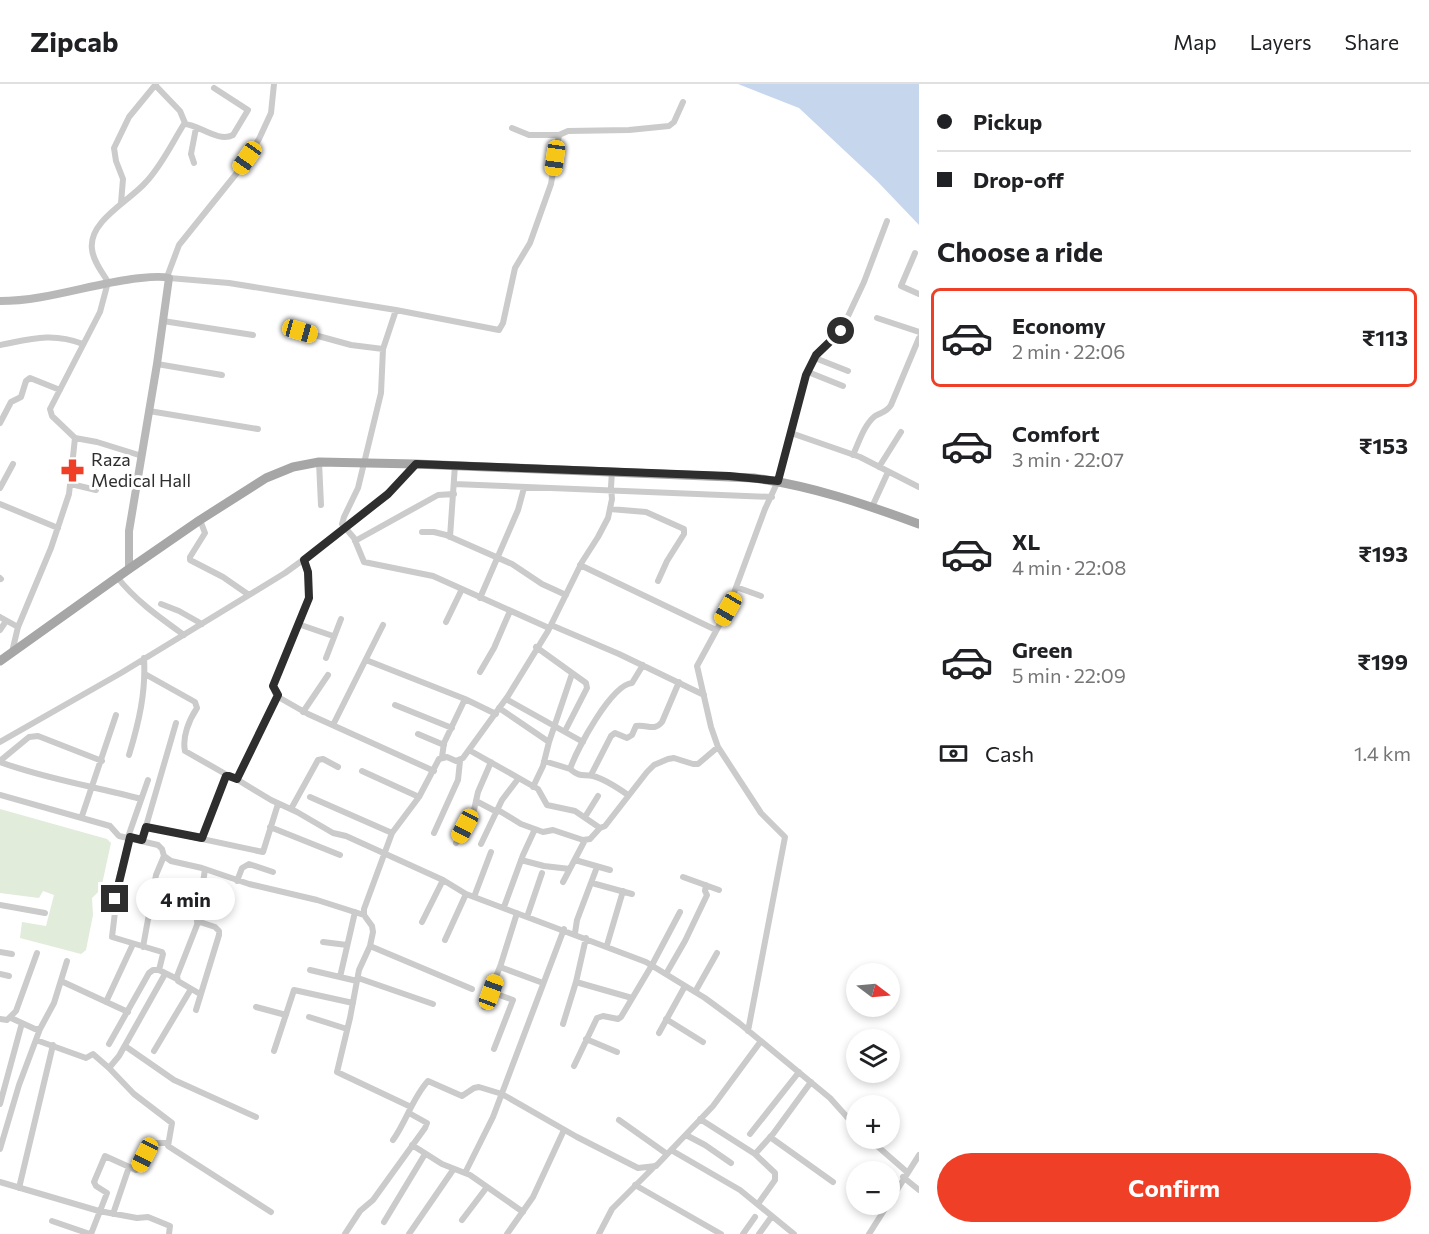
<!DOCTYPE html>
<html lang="en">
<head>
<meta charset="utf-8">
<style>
	:root { --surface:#fff; --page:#f6f6f6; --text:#202124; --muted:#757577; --line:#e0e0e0; --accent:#ef3f27 }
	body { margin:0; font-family:Commissioner,sans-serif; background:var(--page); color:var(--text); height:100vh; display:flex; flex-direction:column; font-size:22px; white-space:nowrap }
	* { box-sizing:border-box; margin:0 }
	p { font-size:20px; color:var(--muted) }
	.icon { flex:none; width:33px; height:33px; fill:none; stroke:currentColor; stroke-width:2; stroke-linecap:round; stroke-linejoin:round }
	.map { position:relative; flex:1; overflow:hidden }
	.drawer { display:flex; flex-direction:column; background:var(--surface); width:510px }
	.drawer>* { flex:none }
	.top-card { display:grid; align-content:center; height:132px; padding:0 18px; background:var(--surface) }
	.needle { width:39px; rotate:106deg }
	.fabs { position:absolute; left:846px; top:879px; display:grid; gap:12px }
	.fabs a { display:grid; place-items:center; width:54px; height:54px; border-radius:50%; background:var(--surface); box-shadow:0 3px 9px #0003; font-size:30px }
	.end { position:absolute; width:27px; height:27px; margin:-14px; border:8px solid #2e2e2e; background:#fff; box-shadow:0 0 0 3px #fff }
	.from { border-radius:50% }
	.bubble { position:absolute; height:42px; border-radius:21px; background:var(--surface); box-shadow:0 3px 9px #0003; font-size:20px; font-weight:700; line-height:42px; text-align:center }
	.car { position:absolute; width:18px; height:36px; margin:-18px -9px; border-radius:8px; box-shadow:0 0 4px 2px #0007; background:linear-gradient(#f5c518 24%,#345 0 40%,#f5c518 0 76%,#345 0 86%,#f5c518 0) }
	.top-card b { display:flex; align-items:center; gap:21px; height:57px; font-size:22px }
	.top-card b+b { border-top:2px solid var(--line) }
	.top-card i { width:15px; height:15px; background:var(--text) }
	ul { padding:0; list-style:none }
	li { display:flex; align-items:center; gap:18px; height:99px; margin:0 12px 9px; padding:0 6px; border:3px solid transparent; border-radius:9px }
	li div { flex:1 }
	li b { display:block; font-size:22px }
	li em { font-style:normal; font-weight:700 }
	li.active { border-color:var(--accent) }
	li>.icon { width:54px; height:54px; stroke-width:1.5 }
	h2 { padding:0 18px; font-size:27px; line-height:72px }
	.pay { display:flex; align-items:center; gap:15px; height:66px; padding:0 18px; font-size:22px }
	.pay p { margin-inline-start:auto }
	.action { display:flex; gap:12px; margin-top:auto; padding:12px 18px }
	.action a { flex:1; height:69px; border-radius:36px; background:var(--accent); color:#fff; font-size:24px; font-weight:700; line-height:69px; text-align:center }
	header { display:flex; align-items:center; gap:36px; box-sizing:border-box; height:84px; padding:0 30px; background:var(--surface); border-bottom:2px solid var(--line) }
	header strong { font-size:28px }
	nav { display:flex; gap:33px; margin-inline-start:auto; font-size:21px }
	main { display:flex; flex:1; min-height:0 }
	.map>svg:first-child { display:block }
	.green { fill:#e1ecdb }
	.water { fill:#c6d7ed }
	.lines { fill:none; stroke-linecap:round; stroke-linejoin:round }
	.street { stroke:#cbcbcb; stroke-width:6 }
	.secondary { stroke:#b8b8b8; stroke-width:8 }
	.primary { stroke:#a6a6a6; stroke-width:9 }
	.route { stroke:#2e2e2e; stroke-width:8 }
	.labels { text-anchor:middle; stroke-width:6; stroke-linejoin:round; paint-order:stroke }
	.poi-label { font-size:18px; fill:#2e2e2e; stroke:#fff; text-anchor:start }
</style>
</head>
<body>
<header>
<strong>Zipcab</strong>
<nav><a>Map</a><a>Layers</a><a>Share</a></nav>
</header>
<main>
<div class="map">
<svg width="919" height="1150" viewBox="0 0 919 1150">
	<rect width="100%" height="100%" fill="#fff"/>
	<!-- green -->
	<path class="green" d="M 0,725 L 107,755 L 111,759 L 101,805 L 92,814 L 93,831 L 86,866 L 81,870 L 20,854 L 22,838 L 46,842 L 54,811 L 43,807 L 39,814 L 0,809 Z"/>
	<!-- water -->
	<path class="water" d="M 738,0 L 919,0 L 919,141 L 877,97 L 799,24 Z"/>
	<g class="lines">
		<!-- street -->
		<path class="street" d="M 155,1 L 180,27 L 185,39
			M 512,44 L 529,51 L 559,51
			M 194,79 L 191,70 L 196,44
			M 121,119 L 123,95 L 116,77 L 114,64 L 129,33 L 156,0
			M 915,169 L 901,202 L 919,210
			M 167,193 L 179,161 L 236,90 L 259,55 L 271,29 L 274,0
			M 169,194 L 229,199 L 396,226 L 499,246 L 503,239 L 515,184 L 530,159 L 551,100 L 559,51 L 568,47 L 629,46 L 669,42 L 674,38 L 683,18
			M 396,226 L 383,265 L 381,309 L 358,404 L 344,433 L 342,440 L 354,454 L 364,478 L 433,492 L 549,544
			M 877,234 L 919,248
			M 163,237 L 253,251
			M 300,247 L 351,261 L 383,265
			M 0,261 C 31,255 52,248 83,260
			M 815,274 L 848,287
			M 157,280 L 222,291
			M 808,288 L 843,302
			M 149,327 L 258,345
			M 0,339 L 11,318 L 21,313 L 26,297 L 30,294 L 60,306
			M 791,349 L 860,373 L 919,403
			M 75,354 L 97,358 L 142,372
			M 853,371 C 859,358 864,341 875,332 C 882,328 887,328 891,321 L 919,254
			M 319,378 L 321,421
			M 879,383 L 901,348
			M 71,400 L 96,406
			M 454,400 L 772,413
			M 0,404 L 13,380
			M 0,420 L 58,444
			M 872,423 L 888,388
			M 610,425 L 646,428 L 684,445 L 684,450 L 667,477 L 658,497
			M 200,436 L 205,449 L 190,473 L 190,476 L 223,493 L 249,511
			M 422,448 L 434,448 L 446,451 L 512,480 L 542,500 L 566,511
			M 450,453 L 455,381
			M 355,457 L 438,411 L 454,410
			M 304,476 L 308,488 L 309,514 L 273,602 L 275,609 L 280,614 L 308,630 L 434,687
			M 580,481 L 716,546
			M 117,493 C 136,517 159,533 184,551
			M 0,494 L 1,495
			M 736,503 L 761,512
			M 480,514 L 518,426 L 524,404
			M 161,520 L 179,527 L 202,540
			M 0,533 L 18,543
			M 446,538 L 462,505
			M 298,540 L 333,552
			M 551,541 L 619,570 L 704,611
			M 0,546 L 6,537
			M 536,563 L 586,599 L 587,604 L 565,647
			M 12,568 L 18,543 L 51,464 L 69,410 L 75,354 L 52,332 L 50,325 L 100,228 L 108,198 C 102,188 93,177 92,165 C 88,137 131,116 146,98 C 162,81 172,59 184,40 C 198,40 218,59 233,51 L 248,26 L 214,4
			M 326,574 L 341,535
			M 366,576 L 465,615 L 496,630
			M 480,588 L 494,564 L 510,527
			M 145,590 L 195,618 L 197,624 C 189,636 182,653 185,667 L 229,692
			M 506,615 L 583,658
			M 395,621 L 452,644
			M 499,624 L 549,658 L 572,590
			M 303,628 L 328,591
			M 333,641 L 383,541
			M 418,650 L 444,661
			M 0,658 L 121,589 L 285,489 L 336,452 L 389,410 L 416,380
			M 469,666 L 538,705 L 547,721 L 575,727 L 600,744 L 605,742 L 647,688 L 654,681 L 668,675 L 674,674 L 693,680 L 698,680 L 718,663
			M 129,671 C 139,638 146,608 144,574
			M 442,673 L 444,659 L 465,615
			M 0,677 L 29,653 L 38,652 L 102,677
			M 544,677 L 570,685
			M 0,678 C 46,695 93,702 141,715
			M 362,687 L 419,713
			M 591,691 L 611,652 L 615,649 L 627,654 L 632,651 L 636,642 C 647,640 654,648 662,638 L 679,598
			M 237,695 L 278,611
			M 533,703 L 543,682 L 549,658
			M 0,711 L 110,742 L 119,752 L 158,761 L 162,765 L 164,772 L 171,777 L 202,784 L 249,800 L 317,816 L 364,831
			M 628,711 C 618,704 605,695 593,692 C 582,690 581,694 570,685 C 577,665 611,601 632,599 L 643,581
			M 310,713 L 392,749
			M 476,717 L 497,728
			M 291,725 L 318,676 L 323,675 L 338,683
			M 498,726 L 521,740 L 543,748 L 553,746 L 583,756 L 590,755 L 600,744
			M 82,732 L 116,631
			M 585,733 L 598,712
			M 146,743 L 263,768 L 278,720
			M 270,743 L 340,771
			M 434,749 L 458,696 L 460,677
			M 128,753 L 148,696
			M 130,753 L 115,809 L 115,828 L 112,853 L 162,868 L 163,870 L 159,886 L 177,895
			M 202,754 L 226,692 L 233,693 L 271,716 L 297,728 L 333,749 L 346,752 L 443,796 L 466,810 L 646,878 L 705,914 L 739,939 L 830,1014 L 856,1043
			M 142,756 L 176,639
			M 456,759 L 474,726 L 478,708 L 491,678
			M 481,760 L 502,716 L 518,695
			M 521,776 L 544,782 L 570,785
			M 575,776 L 610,786
			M 683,793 L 719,806
			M 237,797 L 242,784 L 249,780 L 273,788
			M 563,798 L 585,756
			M 592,799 L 632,810
			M 474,813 L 491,768
			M 0,821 L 45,829
			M 504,823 L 523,771 L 535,745
			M 527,833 L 542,789
			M 422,838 L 443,796
			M 575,849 L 577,836 L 597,783
			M 445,856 L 466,810
			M 323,858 L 347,861
			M 607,861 L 623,807
			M 370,862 L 472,905
			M 143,863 L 156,791 L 164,772
			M 0,868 L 12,870
			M 500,883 L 543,899
			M 310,886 L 357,897
			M 0,890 L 9,892
			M 666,890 L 685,857 L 707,811 L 705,807 L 706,801
			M 340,893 L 355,828
			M 358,894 L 433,920
			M 61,897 L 128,928
			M 576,898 L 632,914
			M 491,908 L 513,916 L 494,965
			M 695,908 L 717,869
			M 200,910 L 178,897 L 177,892 L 197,841 L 205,785
			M 106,918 L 133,860
			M 256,923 L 286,931
			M 484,923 L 501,880 L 517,829
			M 196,926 L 219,851 L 219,847 L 215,843 L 197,837
			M 309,933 L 347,945
			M 11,934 L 35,945 L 40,945 L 54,919 L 67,877
			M 0,935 L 7,936 L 16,927 L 37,869
			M 666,935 L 703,958
			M 563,940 L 576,898 L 586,854
			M 748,947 L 785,753 L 761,729 L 718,663 L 711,643 L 697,582 L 728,525 L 765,425 L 778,397 L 806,291 L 816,271 L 841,247 L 864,198 L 887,137
			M 659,949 L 685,902
			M 586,955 L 617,968
			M 36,956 L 86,974 L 93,970 L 109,984 L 134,1010 L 172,1039 L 168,1062 L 271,1128
			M 109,960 L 149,889 L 153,886 L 159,886
			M 125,962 L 174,996 L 256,1033
			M 154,967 L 191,905
			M 274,967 L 294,906 L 353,919
			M 574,982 L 597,934 L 603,932 L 618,935 L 621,933 L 652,881 L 680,828
			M 109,984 L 119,972 L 165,890
			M 0,1020 L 22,939
			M 411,1023 L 337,988 L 350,934 L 359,886 L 370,862 L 373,848 L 372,842 L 364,831 L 364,825 L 392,749 L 419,713 L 439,675 L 447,673 L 456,677 L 463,674 L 508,612 L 548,547 L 582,478 L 598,453 L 608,434 L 612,415 L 611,403 L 612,387
			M 700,1035 L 755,1070 L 775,1089 L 775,1096 L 758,1120
			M 619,1036 L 667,1070
			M 750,1050 L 799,988
			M 686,1051 L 705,1061 L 731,1079
			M 770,1053 L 833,1098
			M 868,1054 L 907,1088
			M 393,1056 C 406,1038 413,1013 428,997 L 462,1012 L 474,1004 L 479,1003 L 502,1010 L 577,1053 L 638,1084 L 656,1082 L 713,1022 L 761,957
			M 412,1061 L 442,1080 L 470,1091 L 523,1128
			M 0,1065 L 19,1001 L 40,945
			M 671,1066 L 740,1106 L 794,1150
			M 755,1070 L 773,1050 L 811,998
			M 465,1089 L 493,1033 L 564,845
			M 903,1093 L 919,1106
			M 0,1098 L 99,1127 L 137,1134 L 148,1133 L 170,1142 L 169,1150
			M 635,1101 L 721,1150
			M 19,1104 L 53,961
			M 890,1117 L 919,1071
			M 113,1130 L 129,1083
			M 462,1136 L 487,1103
			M 52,1137 L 90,1150
			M 384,1138 L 425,1070
			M 91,1150 L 107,1109 L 96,1102 L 94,1098 L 105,1072 L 136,1086 L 139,1084 L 152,1059 L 167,1059
			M 345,1150 L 360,1127 L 373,1116 L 425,1044 L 427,1039 L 409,1029
			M 409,1150 L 453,1086
			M 507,1150 L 533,1113 L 564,1046
			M 599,1150 L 612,1125 L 655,1082
			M 743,1150 L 755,1133
			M 759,1150 L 772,1132
			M 869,1150 L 888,1120"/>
		<!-- secondary -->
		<path class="secondary" d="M 0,217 C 44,217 88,201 132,195 C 144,194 158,191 169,194 L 157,280 L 129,447 L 129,485"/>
		<!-- primary -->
		<path class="primary" d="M 0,577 L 129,485 L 200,436 L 266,394 L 293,383 L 319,378 L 416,380 L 754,394 C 812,402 865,420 919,440"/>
	</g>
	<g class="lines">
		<!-- route -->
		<path class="route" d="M 115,815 L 130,753 L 142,756 L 146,743 L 202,754 L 226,692 L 229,692 L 237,695 L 278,611 L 273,602 L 309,514 L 308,488 L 304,476 L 388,410 L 416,380 L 729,392 L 778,397 L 806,291 L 816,271 L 841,247"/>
	</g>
	<!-- icons -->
	<defs>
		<symbol id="pharmacy-bare" viewBox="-9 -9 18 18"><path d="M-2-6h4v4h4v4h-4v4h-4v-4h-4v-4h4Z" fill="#ef3f27" stroke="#fff" stroke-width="2.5" paint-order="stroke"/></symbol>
	</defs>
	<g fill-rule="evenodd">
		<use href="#pharmacy-bare" x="56" y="370" width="33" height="33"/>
	</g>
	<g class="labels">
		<!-- poi labels -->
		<g class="poi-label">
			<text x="91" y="382">Raza<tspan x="91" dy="21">Medical Hall</tspan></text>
		</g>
	</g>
</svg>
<div class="fabs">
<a><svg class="needle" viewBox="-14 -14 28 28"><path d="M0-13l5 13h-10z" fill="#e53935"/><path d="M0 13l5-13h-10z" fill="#757577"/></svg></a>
<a><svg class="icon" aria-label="layers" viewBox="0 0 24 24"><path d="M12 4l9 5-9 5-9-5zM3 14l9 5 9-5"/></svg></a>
<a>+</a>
<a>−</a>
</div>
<i class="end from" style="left:841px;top:247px"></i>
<i class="end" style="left:115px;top:815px"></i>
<div class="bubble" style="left:136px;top:794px;width:99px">4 min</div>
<i class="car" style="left:247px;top:74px;rotate:215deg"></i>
<i class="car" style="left:555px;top:74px;rotate:188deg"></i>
<i class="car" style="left:300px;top:247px;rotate:106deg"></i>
<i class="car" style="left:728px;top:525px;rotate:210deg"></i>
<i class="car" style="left:465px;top:742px;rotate:208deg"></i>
<i class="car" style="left:491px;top:908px;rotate:20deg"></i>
<i class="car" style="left:145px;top:1071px;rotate:207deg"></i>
</div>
<section class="drawer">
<div class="top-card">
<b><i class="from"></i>Pickup</b>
<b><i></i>Drop-off</b>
</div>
<h2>Choose a ride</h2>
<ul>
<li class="active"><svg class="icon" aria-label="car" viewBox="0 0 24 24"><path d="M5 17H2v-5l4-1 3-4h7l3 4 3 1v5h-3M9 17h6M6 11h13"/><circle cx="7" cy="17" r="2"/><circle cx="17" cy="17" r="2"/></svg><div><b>Economy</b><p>2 min · 22:06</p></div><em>₹113</em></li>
<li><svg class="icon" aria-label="car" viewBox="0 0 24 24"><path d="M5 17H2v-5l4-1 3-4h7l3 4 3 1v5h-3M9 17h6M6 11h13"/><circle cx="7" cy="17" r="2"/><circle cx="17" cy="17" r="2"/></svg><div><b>Comfort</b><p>3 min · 22:07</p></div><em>₹153</em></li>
<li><svg class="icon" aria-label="car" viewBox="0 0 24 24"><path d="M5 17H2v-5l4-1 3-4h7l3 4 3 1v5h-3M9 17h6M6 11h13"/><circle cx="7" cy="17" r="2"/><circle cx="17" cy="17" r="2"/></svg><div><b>XL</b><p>4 min · 22:08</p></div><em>₹193</em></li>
<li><svg class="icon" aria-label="car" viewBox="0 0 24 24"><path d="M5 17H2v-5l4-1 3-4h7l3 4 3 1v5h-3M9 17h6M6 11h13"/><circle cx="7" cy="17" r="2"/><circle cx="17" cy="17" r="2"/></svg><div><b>Green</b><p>5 min · 22:09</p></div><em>₹199</em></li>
</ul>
<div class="pay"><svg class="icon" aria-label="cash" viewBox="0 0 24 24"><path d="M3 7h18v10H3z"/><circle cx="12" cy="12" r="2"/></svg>Cash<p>1.4 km</p></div>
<div class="action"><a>Confirm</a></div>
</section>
</main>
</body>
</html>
